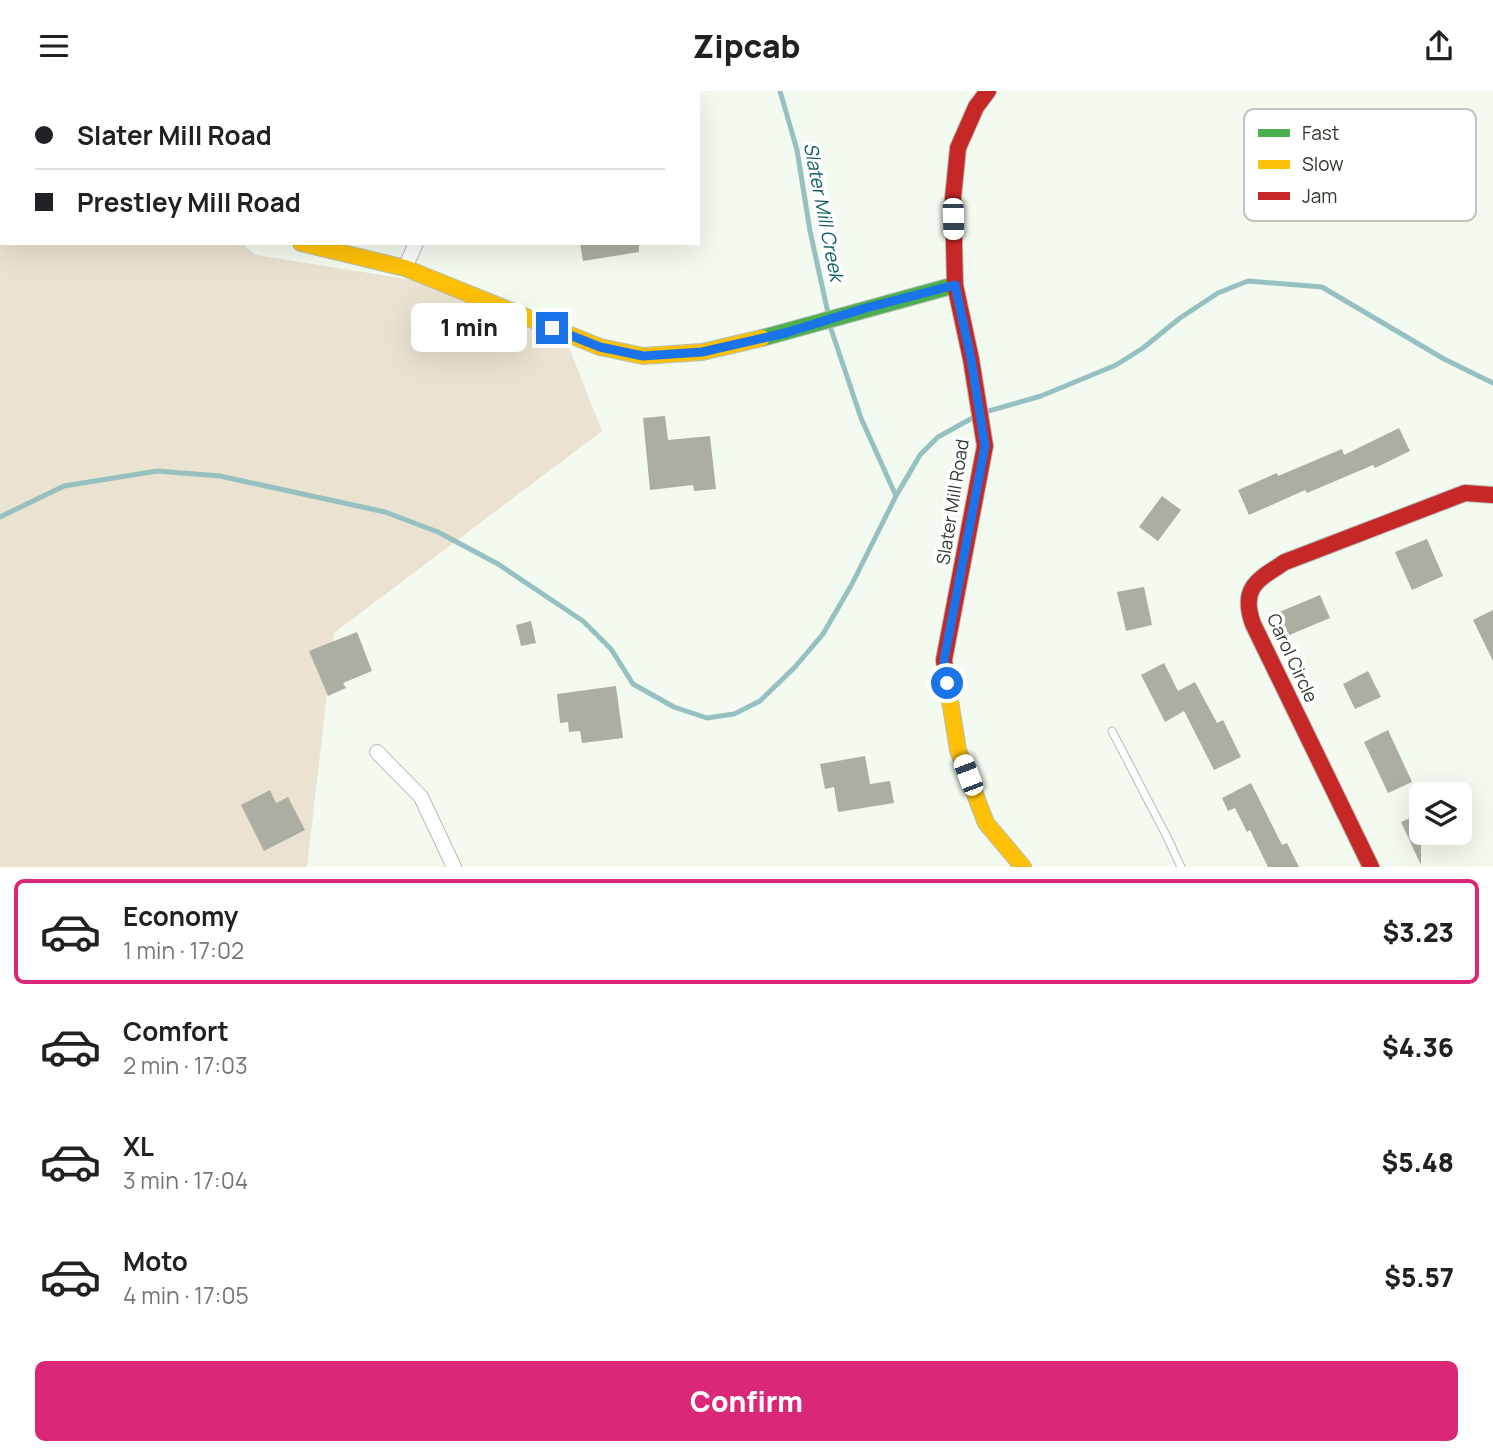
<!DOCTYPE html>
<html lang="en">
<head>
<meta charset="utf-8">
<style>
	:root { --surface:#fff; --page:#f6f6f6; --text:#202124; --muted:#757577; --line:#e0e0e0; --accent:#db2777 }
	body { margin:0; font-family:Manrope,sans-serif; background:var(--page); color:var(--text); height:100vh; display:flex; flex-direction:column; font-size:26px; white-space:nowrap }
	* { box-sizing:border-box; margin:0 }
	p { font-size:23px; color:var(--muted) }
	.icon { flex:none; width:38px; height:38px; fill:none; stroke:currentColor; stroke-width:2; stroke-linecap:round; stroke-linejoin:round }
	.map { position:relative; height:776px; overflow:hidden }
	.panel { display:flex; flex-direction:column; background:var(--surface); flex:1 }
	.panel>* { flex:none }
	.guide { position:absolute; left:0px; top:0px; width:700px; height:154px; box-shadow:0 7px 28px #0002; display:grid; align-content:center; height:154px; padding:0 35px; background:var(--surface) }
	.fabs { position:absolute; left:1409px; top:691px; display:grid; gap:14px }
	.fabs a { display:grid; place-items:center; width:63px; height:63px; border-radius:10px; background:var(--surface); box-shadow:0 7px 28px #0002; font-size:35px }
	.end { position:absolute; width:32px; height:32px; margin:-16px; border:9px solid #1a73e8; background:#fff; box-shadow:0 0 0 4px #fff }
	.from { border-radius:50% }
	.bubble { position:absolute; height:49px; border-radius:10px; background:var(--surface); box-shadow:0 7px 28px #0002; font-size:23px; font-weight:800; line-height:49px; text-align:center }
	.car { position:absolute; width:21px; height:42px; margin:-21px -10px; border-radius:9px; box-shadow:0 0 5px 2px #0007; background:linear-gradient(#fff 24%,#345 0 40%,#fff 0 76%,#345 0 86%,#fff 0) }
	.guide b { display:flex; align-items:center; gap:24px; height:66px; font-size:26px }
	.guide b+b { border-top:2px solid var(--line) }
	.guide i { width:18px; height:18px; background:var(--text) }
	ul { padding:12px 0 0; list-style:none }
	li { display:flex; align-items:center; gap:21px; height:105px; margin:0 14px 10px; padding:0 21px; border:4px solid transparent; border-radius:10px }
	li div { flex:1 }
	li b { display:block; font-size:26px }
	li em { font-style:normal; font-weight:800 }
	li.on { border-color:var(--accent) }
	li>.icon { width:63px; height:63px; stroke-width:1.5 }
	.cta { display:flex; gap:14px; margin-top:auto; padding:14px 35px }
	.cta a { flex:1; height:80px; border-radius:10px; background:var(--accent); color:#fff; font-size:28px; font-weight:800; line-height:80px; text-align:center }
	header { display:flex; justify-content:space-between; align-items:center; height:91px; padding:0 35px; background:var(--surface); font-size:32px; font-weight:800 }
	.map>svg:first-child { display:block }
	.green { fill:#eae3d1 }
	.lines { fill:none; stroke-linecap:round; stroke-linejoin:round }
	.stream { stroke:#97c0c0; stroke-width:5 }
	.building { fill:#acaea1 }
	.lane-casing { stroke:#b6beb4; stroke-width:9 }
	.street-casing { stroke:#b6beb4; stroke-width:16 }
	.fast-casing { stroke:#b6beb4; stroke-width:18 }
	.slow-casing { stroke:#b6beb4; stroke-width:18 }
	.jam-casing { stroke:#b6beb4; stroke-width:18 }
	.lane { stroke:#fdfefd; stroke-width:7 }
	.street { stroke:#fdfefd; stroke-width:14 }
	.fast { stroke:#4caf50; stroke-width:16 }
	.slow { stroke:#ffc107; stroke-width:16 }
	.jam { stroke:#c62828; stroke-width:16 }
	.route { stroke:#1a73e8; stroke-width:9 }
	.labels { text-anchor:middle; stroke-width:7; stroke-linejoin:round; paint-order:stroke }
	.street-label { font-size:18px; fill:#30392d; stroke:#fff }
	.water-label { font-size:19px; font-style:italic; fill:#0f5d62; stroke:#fff }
	.key { fill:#fff; stroke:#c1c4c0; stroke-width:2 }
	.key-label { font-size:19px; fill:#30392d }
</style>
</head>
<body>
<header><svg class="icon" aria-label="menu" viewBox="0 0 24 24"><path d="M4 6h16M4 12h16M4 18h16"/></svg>Zipcab<svg class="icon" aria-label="share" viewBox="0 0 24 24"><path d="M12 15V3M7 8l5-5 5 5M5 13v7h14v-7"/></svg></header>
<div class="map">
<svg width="1493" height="776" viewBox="0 0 1493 776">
	<rect width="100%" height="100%" fill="#f3fbf0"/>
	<!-- green -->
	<path class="green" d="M 0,34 L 2,152 L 241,152 L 256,164 L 419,190 L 563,241 L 602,340 L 334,542 L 307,776 L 0,776 Z"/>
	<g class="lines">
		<!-- stream -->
		<path class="stream" d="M 780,0 L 797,59 L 810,140 L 828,222
			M 830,235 L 861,327 L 896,405
			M 985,321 L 1041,305 L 1116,274 L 1143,257 L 1180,227 L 1218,202 L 1248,190 L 1322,196 L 1444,268 L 1493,292
			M 0,426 L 64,395 L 157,380 L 220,385 L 385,421 L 438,441 L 498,473 L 583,530 L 611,558 L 633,593 L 674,616 L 707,627 L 734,623 L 760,610 L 795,576 L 823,543 L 852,493 L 896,405 L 920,364 L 938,346 L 976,325"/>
	</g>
	<!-- building -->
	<path class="building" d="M 580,152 L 639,152 L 639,161 L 583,170 Z
		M 665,325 L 668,349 L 710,345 L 716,398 L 694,400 L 693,394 L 650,399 L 643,327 Z
		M 1399,337 L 1410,360 L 1375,377 L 1373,374 L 1307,402 L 1305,399 L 1249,424 L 1238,399 L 1277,382 L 1278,385 L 1342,358 L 1344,364 Z
		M 1162,405 L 1181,419 L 1158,450 L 1139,436 Z
		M 1427,448 L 1443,485 L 1412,499 L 1395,461 Z
		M 1144,496 L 1152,534 L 1126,540 L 1117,501 Z
		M 1320,504 L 1330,527 L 1287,545 L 1277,522 Z
		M 1493,519 L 1493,570 L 1473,529 Z
		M 531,530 L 536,552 L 521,555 L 516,534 Z
		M 357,541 L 372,580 L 343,592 L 346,597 L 328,605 L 309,560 Z
		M 1164,572 L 1178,600 L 1195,591 L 1217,632 L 1223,629 L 1241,666 L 1214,679 L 1184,620 L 1165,631 L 1141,584 Z
		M 1368,580 L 1381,606 L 1355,618 L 1343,593 Z
		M 616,595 L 623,647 L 582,652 L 580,640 L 569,641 L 568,631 L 560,632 L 557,603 Z
		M 1388,639 L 1412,691 L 1388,702 L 1364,651 Z
		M 865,665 L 870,693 L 890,690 L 894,712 L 838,721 L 834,696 L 825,698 L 820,673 Z
		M 1251,692 L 1282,754 L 1287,752 L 1299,776 L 1268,776 L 1250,739 L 1247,741 L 1235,717 L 1228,720 L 1222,707 Z
		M 270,699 L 276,712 L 288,706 L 305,739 L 264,760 L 241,714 Z
		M 1421,722 L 1421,774 L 1401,731 Z"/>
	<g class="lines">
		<defs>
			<path id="lane" d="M 1112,640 L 1167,746 L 1181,776"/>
			<path id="street" d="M 419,0 L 419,2
				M 405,177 L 416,152
				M 377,661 L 421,706 L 454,776"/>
			<path id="fast" d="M 0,17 L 2,18
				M 762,247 L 955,194"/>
			<path id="slow" d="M 301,152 L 405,177 L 600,256 L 643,265 L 702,261 L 762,247
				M 946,585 L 958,659 L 986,732 L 1023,776"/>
			<path id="jam" d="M 946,585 L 944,569 L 985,355 L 971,268 L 955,194 L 953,107 L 958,57 L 976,16 L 988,0
				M 1371,776 L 1253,533 C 1240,497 1257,489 1285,471 L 1465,402 L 1493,404"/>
		</defs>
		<!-- lane casing -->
		<use href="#lane" class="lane-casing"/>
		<!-- street casing -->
		<use href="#street" class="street-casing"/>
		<!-- fast casing -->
		<use href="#fast" class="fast-casing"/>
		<!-- slow casing -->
		<use href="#slow" class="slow-casing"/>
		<!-- jam casing -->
		<use href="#jam" class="jam-casing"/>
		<!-- lane -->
		<use href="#lane" class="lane"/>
		<!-- street -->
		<use href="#street" class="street"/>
		<!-- fast -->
		<use href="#fast" class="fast"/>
		<!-- slow -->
		<use href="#slow" class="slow"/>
		<!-- jam -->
		<use href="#jam" class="jam"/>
	</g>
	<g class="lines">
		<!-- route -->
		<path class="route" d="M 552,237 L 600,256 L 643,265 L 702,261 L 785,242 L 866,217 L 955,194 L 971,268 L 985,355 L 944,569 L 947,592"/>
	</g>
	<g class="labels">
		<!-- street labels -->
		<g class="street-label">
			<text transform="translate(953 411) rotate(-81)" y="6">Slater Mill Road</text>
			<text transform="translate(1292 567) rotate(65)" y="6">Carol Circle</text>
		</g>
		<!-- water labels -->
		<g class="water-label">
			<text transform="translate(824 121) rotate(79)" y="7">Slater Mill Creek</text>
		</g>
	</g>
	<!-- legend -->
	<rect x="1244" y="18" width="232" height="112" rx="10" class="key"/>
	<rect x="1258" y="38" width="32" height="8" fill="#4caf50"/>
	<rect x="1258" y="69" width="32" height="9" fill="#ffc107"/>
	<rect x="1258" y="101" width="32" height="8" fill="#c62828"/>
	<g class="key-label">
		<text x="1302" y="49">Fast</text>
		<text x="1302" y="80">Slow</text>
		<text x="1302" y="112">Jam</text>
	</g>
</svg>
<div class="fabs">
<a><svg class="icon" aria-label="layers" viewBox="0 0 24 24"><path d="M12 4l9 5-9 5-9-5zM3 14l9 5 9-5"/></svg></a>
</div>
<i class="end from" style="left:947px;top:592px"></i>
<i class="end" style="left:552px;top:237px"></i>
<div class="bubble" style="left:411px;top:212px;width:116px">1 min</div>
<i class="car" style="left:953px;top:128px;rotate:179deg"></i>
<i class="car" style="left:968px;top:684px;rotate:339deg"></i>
<div class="guide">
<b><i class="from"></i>Slater Mill Road</b>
<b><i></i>Prestley Mill Road</b>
</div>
</div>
<section class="panel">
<ul>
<li class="on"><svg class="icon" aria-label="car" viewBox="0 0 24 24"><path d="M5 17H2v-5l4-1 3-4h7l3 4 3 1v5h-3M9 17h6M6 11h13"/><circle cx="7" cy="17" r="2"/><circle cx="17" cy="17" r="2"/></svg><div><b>Economy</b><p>1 min · 17:02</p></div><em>$3.23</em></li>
<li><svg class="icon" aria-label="car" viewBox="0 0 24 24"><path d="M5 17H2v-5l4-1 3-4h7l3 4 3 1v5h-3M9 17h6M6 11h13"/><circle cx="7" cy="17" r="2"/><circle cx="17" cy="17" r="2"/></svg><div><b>Comfort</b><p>2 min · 17:03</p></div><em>$4.36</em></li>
<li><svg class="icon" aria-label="car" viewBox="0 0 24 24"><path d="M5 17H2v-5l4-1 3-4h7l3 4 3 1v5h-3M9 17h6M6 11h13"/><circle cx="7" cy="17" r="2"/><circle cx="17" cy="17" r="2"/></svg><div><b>XL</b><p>3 min · 17:04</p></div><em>$5.48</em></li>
<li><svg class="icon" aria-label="car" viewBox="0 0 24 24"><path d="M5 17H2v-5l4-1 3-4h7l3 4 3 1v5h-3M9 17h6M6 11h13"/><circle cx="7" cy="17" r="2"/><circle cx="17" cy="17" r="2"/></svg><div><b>Moto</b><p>4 min · 17:05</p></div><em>$5.57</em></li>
</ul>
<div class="cta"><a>Confirm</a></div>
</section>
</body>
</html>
